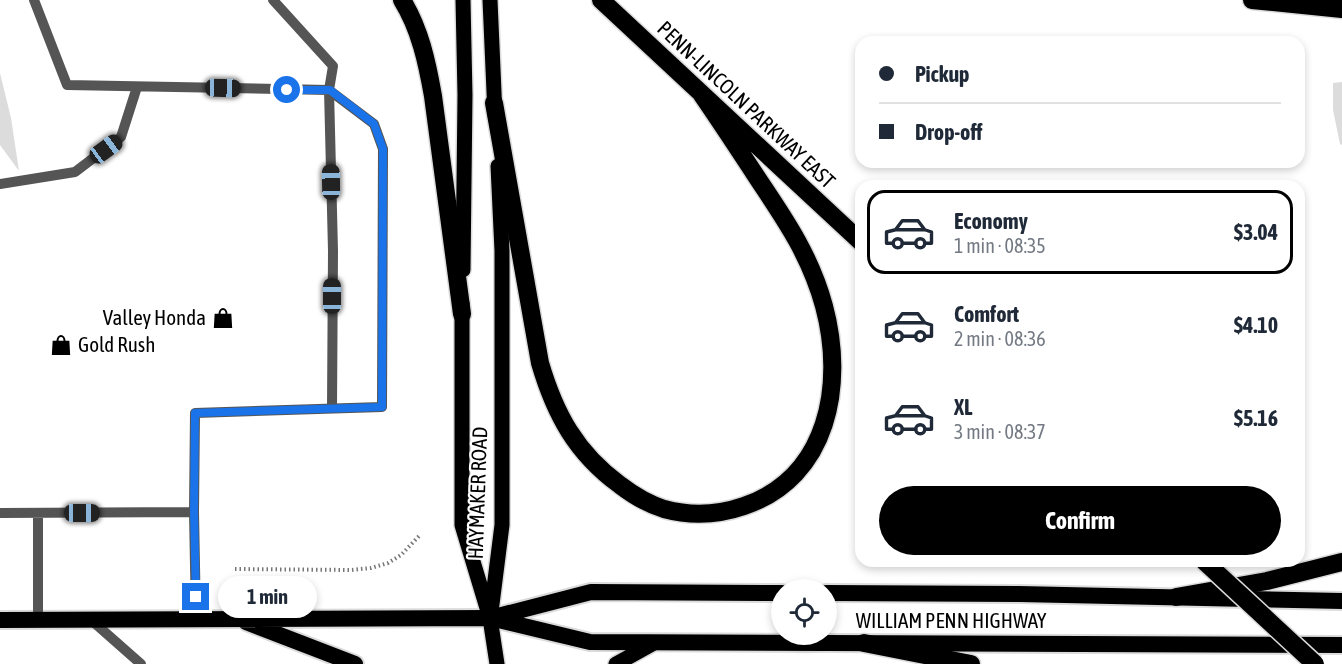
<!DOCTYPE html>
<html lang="en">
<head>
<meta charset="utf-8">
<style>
	:root { --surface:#fff; --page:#f2f2f3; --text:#1f2937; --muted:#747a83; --line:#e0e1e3; --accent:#000 }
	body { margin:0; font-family:"Asap Condensed",sans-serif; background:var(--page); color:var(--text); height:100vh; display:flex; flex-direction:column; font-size:22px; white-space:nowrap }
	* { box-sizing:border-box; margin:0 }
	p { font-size:20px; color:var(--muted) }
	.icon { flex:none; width:33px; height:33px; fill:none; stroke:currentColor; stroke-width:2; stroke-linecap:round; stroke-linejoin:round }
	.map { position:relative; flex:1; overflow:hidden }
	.side { position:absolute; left:855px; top:180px; width:450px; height:387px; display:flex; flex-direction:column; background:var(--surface); border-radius:18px; box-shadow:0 3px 9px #0003 }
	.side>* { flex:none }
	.guide { position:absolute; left:855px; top:36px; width:450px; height:132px; border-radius:18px; box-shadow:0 3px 9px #0003; display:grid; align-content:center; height:132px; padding:0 24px; background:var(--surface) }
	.controls { position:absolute; left:771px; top:579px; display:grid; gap:12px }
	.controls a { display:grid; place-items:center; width:66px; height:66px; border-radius:50%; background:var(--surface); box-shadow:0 3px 9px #0003; font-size:30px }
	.end { position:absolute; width:27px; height:27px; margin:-14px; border:8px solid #1a73e8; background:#fff; box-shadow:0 0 0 3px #fff }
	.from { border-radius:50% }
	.bubble { position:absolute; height:42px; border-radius:21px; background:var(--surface); box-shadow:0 3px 9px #0003; font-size:20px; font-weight:700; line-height:42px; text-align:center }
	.car { position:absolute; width:18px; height:36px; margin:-18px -9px; border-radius:8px; box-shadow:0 0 4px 2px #0007; background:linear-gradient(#222 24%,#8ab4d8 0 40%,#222 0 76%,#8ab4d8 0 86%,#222 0) }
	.guide b { display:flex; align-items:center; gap:21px; height:57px; font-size:22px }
	.guide b+b { border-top:2px solid var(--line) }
	.guide i { width:15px; height:15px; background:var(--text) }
	ul { padding:10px 0 0; list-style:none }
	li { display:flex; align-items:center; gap:18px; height:84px; margin:0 12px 9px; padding:0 12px; border:3px solid transparent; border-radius:18px }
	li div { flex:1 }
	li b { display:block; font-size:22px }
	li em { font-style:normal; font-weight:700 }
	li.selected { border-color:var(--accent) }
	li>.icon { width:54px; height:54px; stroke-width:1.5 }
	.action { display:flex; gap:12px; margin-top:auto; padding:12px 24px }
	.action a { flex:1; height:69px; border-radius:36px; background:var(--accent); color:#fff; font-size:24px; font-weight:700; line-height:69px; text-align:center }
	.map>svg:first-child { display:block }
	.green { fill:#dcdcdc }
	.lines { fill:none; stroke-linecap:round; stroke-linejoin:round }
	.primary-casing { stroke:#dbdbdb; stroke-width:18 }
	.trunk-casing { stroke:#dbdbdb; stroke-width:20 }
	.motorway-casing { stroke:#dbdbdb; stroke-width:21 }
	.path { stroke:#777; stroke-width:4; stroke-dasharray:1.5 3; stroke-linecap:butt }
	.service { stroke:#555; stroke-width:10 }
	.primary { stroke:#000; stroke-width:15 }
	.trunk { stroke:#000; stroke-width:16 }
	.motorway { stroke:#000; stroke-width:18 }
	.motorway-bridge-casing { stroke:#dbdbdb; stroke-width:21; stroke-linecap:butt }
	.motorway-bridge { stroke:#000; stroke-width:18 }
	.route { stroke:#1a73e8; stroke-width:8 }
	.labels { text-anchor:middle; stroke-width:4.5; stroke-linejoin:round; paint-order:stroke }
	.street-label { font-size:21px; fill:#000; stroke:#fff }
	.poi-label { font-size:21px; fill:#000; stroke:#fff; text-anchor:end }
</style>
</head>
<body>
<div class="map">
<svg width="1342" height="664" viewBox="0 0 1342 664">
	<rect width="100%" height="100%" fill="#fff"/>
	<!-- green -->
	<path class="green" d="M 0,73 L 11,118 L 19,171 L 0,145 Z
		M 1342,82 L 1342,145 L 1340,144 L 1333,110 L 1333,83 Z"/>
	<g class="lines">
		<defs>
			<path id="primary" d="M 490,0 L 495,115
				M 463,270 L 465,95 L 463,0
				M 462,303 L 462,525 L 490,618 L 497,664
				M 491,612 L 502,525 L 502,251 L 498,166
				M 616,664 L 654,643"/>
			<path id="trunk" d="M 826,593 L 1019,594 L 1342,601
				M 494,617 L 591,592 L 782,593
				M 0,620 L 490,618 L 590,642 L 1342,645
				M 246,622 L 355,664"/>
			<path id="motorway" d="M 402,0 C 420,29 427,62 433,96 L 462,314
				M 601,0 L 861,242
				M 1252,0 L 1342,9
				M 494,103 L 540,363 C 555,414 576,453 620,485 C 633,495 648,504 664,509 C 690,516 718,515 744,506 C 829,477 845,384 824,306 C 811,258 787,222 760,182 C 741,153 722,124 702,95
				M 1176,597 L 1267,581 L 1342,562
				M 864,643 L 971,664"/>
		</defs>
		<!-- primary casing -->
		<use href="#primary" class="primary-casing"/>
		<!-- trunk casing -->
		<use href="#trunk" class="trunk-casing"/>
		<!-- motorway casing -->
		<use href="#motorway" class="motorway-casing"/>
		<!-- path -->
		<path class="path" d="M 235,569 L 351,570 L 371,568 L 388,563 L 401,555 L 420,535"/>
		<!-- service -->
		<path class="service" d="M 34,0 L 67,85 L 329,90 L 374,124 L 383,149 L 382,407 L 195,413 L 194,512 L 196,619
			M 273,0 L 333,66 L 329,90 L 333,251 L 332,408
			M 0,184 L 75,172 L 121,137 L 137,87
			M 0,513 L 194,512
			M 38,513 L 38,620
			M 90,619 L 141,664"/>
		<!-- primary -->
		<use href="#primary" class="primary"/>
		<!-- trunk -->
		<use href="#trunk" class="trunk"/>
		<!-- motorway -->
		<use href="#motorway" class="motorway"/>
		<defs>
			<path id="motorway-bridge" d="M 1204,561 L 1315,664"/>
		</defs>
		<!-- motorway-bridge casing -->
		<use href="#motorway-bridge" class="motorway-bridge-casing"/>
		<!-- motorway-bridge -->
		<use href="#motorway-bridge" class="motorway-bridge"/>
	</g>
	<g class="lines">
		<!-- route -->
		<path class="route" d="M 196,597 L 194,512 L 195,413 L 382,407 L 383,149 L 374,124 L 330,90 L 287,90"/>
	</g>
	<!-- icons -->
	<defs>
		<symbol id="shop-bare" viewBox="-9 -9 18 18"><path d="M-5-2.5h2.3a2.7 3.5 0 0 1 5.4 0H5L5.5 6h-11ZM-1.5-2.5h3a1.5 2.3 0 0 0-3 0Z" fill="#000" stroke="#fff" stroke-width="2.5" paint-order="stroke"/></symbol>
	</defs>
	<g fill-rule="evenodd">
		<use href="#shop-bare" x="208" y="303" width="30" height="30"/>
		<use href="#shop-bare" x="46" y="330" width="30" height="30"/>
	</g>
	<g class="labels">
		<!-- street labels -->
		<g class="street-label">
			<text transform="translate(746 105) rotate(43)" y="7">PENN-LINCOLN PARKWAY EAST</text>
			<text transform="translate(478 493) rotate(-88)" y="7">HAYMAKER ROAD</text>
			<text x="951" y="628">WILLIAM PENN HIGHWAY</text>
		</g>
		<!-- poi labels -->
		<g class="poi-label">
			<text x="206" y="325">Valley Honda</text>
			<text x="78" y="352" text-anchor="start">Gold Rush</text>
		</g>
	</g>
</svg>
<div class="controls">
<a><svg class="icon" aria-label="locate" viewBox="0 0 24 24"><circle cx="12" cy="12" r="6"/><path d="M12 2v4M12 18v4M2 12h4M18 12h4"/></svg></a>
</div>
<i class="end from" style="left:287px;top:90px"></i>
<i class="end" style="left:196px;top:597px"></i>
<div class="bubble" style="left:218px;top:576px;width:99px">1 min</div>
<i class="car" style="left:223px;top:88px;rotate:91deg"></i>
<i class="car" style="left:106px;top:149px;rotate:54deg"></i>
<i class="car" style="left:331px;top:182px;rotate:359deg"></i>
<i class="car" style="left:332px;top:296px;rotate:0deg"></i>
<i class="car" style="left:82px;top:513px;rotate:90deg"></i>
<div class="guide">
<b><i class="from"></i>Pickup</b>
<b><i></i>Drop-off</b>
</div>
<section class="side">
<ul>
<li class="selected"><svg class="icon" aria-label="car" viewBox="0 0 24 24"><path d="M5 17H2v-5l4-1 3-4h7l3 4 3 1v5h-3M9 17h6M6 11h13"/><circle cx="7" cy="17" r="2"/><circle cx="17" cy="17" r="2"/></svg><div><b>Economy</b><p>1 min · 08:35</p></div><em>$3.04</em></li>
<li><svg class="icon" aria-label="car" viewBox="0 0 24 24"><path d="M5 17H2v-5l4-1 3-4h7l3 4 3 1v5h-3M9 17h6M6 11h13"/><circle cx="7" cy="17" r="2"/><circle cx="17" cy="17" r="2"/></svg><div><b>Comfort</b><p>2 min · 08:36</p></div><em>$4.10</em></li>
<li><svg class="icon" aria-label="car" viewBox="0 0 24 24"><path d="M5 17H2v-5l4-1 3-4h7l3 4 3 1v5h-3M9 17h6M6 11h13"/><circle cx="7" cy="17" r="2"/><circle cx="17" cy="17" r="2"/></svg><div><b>XL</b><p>3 min · 08:37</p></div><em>$5.16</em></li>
</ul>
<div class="action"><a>Confirm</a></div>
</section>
</div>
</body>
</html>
